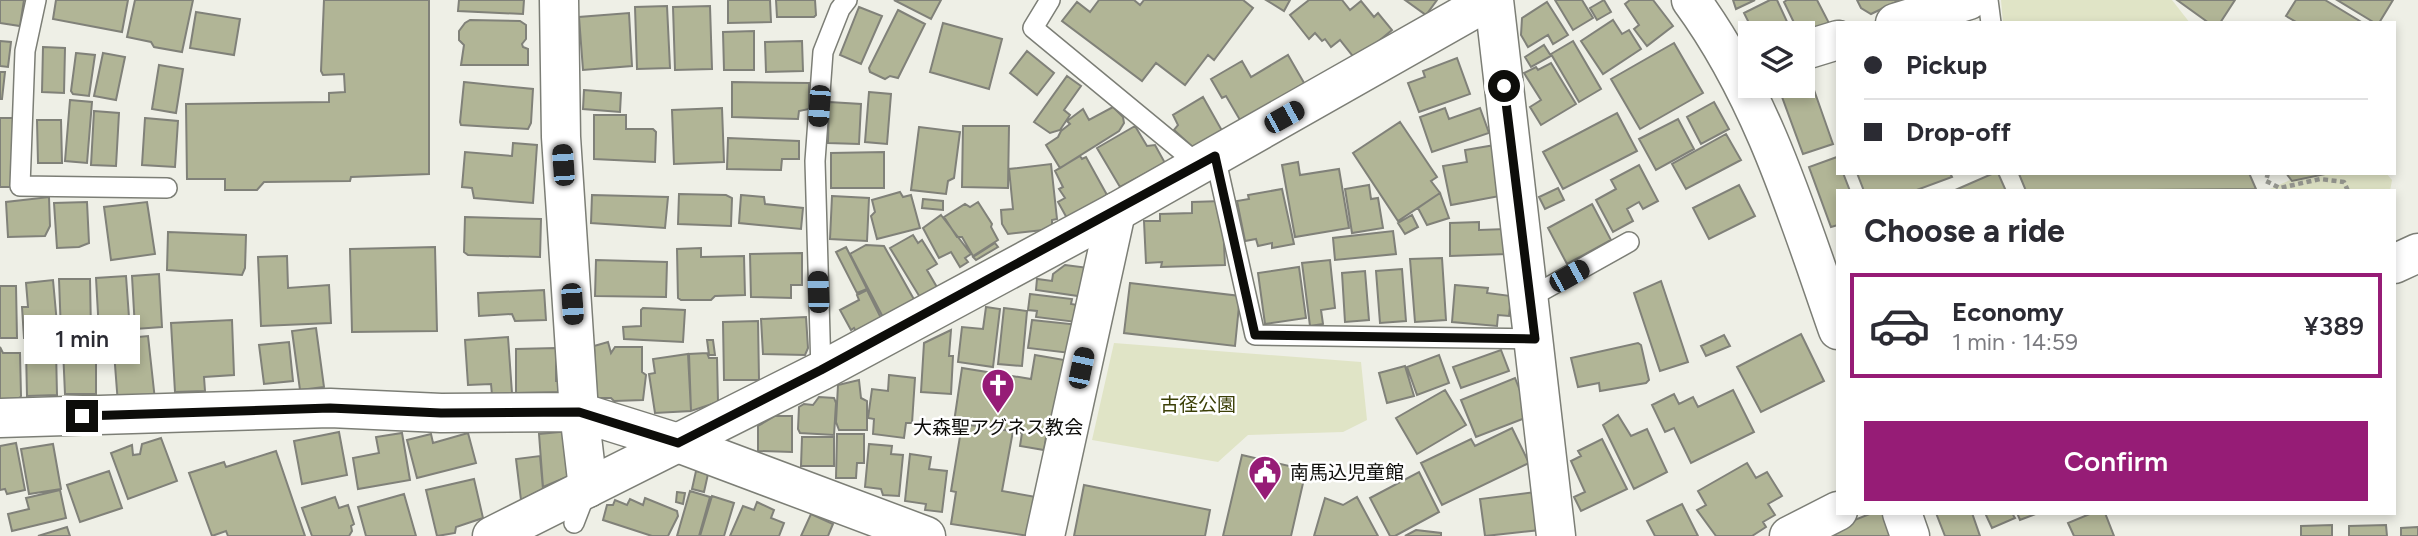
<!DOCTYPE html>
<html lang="en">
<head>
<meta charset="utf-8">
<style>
	:root { --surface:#fff; --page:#f2f2f3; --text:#2b2b33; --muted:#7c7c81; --line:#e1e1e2; --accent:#961c76 }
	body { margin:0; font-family:Figtree,"Noto Sans JP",sans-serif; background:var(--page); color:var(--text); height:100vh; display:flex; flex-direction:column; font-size:26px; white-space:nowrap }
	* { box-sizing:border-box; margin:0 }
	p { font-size:23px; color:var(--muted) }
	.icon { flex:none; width:38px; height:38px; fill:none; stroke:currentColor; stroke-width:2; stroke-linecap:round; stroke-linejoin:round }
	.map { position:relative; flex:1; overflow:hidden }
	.drawer { position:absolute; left:1836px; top:189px; width:560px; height:326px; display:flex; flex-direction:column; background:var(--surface); border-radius:0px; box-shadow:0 4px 10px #0003 }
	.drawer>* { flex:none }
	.hud { position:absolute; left:1836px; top:21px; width:560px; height:154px; border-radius:0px; box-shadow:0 4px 10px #0003; display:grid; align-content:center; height:154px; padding:0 28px; background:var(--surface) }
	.buttons { position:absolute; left:1738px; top:21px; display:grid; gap:14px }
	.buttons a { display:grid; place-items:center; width:77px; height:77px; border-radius:0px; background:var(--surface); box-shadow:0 4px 10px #0003; font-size:35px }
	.end { position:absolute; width:32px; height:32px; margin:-16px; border:9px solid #0d0d0a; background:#fff; box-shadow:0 0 0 4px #fff }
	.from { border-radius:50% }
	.bubble { position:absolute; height:49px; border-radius:0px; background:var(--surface); box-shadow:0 4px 10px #0003; font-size:23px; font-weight:600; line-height:49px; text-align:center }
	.car { position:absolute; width:21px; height:42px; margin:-21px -10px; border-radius:9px; box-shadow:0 0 5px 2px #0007; background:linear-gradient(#222 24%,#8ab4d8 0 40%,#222 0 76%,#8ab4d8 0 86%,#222 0) }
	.hud b { display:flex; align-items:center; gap:24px; height:66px; font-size:26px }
	.hud b+b { border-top:2px solid var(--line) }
	.hud i { width:18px; height:18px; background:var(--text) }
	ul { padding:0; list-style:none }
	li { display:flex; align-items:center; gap:21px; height:105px; margin:0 14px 10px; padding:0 14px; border:4px solid transparent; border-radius:0px }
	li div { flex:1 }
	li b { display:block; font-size:26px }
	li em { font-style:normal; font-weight:600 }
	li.active { border-color:var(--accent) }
	li>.icon { width:63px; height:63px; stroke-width:1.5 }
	h2 { padding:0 28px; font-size:32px; line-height:84px }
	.primary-button { display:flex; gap:14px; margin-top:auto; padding:14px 28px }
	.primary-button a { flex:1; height:80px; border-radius:0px; background:var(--accent); color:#fff; font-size:28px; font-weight:600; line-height:80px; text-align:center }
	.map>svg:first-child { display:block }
	.green { fill:#e0e4c6 }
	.building { fill:#b1b596; stroke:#808179; stroke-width:2 }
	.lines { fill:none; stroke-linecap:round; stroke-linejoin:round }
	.lane-casing { stroke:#7c7e76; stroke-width:22 }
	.street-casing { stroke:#7c7e76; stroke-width:41 }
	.secondary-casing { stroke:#7c7e76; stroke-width:41 }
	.path { stroke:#989992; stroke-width:4.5; stroke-dasharray:5 3.5; stroke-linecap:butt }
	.lane { stroke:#fff; stroke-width:19 }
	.street { stroke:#fff; stroke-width:38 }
	.secondary { stroke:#fff; stroke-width:38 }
	.route { stroke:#0d0d0a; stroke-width:9 }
	.labels { text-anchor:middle; stroke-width:5; stroke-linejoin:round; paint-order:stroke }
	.park-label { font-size:19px; fill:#3b3f07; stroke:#fff }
	.poi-label { font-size:19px; fill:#0d0d0a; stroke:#fff }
</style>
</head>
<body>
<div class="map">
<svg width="2418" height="536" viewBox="0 0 2418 536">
	<rect width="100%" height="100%" fill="#eeefe6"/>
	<!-- green -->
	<path class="green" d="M 2001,0 L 2172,0 L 2190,23 L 2003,23 Z
		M 2306,173 L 2386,173 L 2392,180 L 2390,191 L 2265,191 Z
		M 1114,343 L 1361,362 L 1367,420 L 1343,432 L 1248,435 L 1218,462 L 1092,440 Z"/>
	<!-- building -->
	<path class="building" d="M 0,0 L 24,0 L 20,26 L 0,23 Z
		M 56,0 L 128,0 L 122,32 L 53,19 Z
		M 135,0 L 193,0 L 182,52 L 154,47 L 151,42 L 127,37 Z
		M 324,0 L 429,0 L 429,174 L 351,177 L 350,181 L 264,182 L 257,190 L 225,190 L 225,179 L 187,179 L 186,104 L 329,102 L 329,93 L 345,92 L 344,74 L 323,75 L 321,71 Z
		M 459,0 L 524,0 L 523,14 L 458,11 Z
		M 728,0 L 770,0 L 771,22 L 728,23 Z
		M 776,0 L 815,0 L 816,15 L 814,17 L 777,17 Z
		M 894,0 L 941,0 L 931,19 Z
		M 1099,0 L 1134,0 L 1140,5 L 1144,0 L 1243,0 L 1253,8 L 1214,60 L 1208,55 L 1185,85 L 1156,63 L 1142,81 L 1062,21 L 1077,2 L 1090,12 Z
		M 1266,0 L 1290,0 L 1284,11 Z
		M 1309,0 L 1342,0 L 1350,10 L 1361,1 L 1374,17 L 1378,13 L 1392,30 L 1356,60 L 1340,40 L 1331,47 L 1325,39 L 1322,41 L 1315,33 L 1309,39 L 1290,15 Z
		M 1405,0 L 1437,0 L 1426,15 Z
		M 1555,0 L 1582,0 L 1593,18 L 1573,30 Z
		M 1604,0 L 1611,12 L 1597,20 L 1590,8 Z
		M 1630,0 L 1653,0 L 1673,26 L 1647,46 L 1634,29 L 1639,25 L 1625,4 Z
		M 1733,0 L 1755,0 L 1736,9 Z
		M 1770,0 L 1777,0 L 1789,26 L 1773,33 L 1754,33 L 1744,13 Z
		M 1787,0 L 1817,0 L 1830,25 L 1799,33 L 1784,2 Z
		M 1857,0 L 1900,0 L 1871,14 L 1861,8 Z
		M 2177,0 L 2235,0 L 2220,23 L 2209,23 Z
		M 2296,0 L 2325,0 L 2363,23 L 2298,23 L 2286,16 Z
		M 2337,0 L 2393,0 L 2379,23 L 2375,23 Z
		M 1547,2 L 1568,35 L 1553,44 L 1548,35 L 1528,47 L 1521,35 L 1522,18 Z
		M 667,6 L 670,68 L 637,69 L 635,7 Z
		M 710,6 L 712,69 L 675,70 L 673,7 Z
		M 859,7 L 882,16 L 861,64 L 840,55 Z
		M 898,10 L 925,24 L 898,78 L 890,76 L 885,79 L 870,72 L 869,68 Z
		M 196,12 L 240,19 L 234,55 L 190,48 Z
		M 629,13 L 632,66 L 583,70 L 579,17 Z
		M 470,20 L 520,21 L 526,25 L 526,39 L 522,44 L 523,47 L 528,49 L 528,65 L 461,65 L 464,45 L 459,40 L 459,31 L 465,23 Z
		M 1613,20 L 1622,34 L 1629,30 L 1641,49 L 1603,74 L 1581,41 Z
		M 943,23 L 1002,39 L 989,89 L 930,72 Z
		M 754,31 L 754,70 L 724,70 L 723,32 Z
		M 0,41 L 11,42 L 8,67 L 0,66 Z
		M 802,41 L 803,71 L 766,72 L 765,42 Z
		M 1573,41 L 1601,89 L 1579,102 L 1551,54 Z
		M 1674,43 L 1703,93 L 1640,129 L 1611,79 Z
		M 1544,45 L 1551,56 L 1531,67 L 1525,57 Z
		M 43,47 L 65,48 L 64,93 L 42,92 Z
		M 1027,51 L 1054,73 L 1037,95 L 1010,73 Z
		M 76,53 L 95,55 L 89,96 L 73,94 L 71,91 Z
		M 103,53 L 125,57 L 116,100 L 94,96 Z
		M 1288,55 L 1307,88 L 1240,120 L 1226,96 L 1222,98 L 1211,79 L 1242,61 L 1251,77 Z
		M 1457,58 L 1470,94 L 1419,112 L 1408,83 L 1425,77 L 1423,71 Z
		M 1551,63 L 1576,104 L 1541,125 L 1530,107 L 1541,100 L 1524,73 L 1536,67 L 1538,70 Z
		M 159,65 L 183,69 L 176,113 L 152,109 Z
		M 1807,70 L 1833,144 L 1803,154 L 1778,86 L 1802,86 L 1802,72 Z
		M 0,72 L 5,72 L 2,99 L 0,99 Z
		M 1067,76 L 1081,86 L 1064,110 L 1070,115 L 1060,130 L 1050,133 L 1034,122 Z
		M 464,82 L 533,89 L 531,123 L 528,129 L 461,125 L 460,122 Z
		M 732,82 L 809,83 L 809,109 L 799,111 L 798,119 L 732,117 Z
		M 584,90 L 621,93 L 620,112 L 583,109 Z
		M 869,92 L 891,94 L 887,144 L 865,142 Z
		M 1203,97 L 1225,136 L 1196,150 L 1174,130 L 1178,125 L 1173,115 Z
		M 70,100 L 92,102 L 87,163 L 65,161 Z
		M 829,102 L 861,104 L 859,144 L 828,143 Z
		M 1714,102 L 1729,129 L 1701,144 L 1687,117 Z
		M 1113,107 L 1123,117 L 1124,123 L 1119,131 L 1060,168 L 1046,145 L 1058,137 L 1061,131 L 1070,124 L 1067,121 L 1083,109 L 1089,120 Z
		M 722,108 L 724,162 L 674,164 L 672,110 Z
		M 1445,108 L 1449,119 L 1480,108 L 1489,133 L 1432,152 L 1420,117 Z
		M 94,111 L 119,113 L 116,166 L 91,165 Z
		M 1617,113 L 1637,151 L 1563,189 L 1543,152 Z
		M 594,115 L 626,115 L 626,129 L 653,129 L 656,132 L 655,162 L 594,159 Z
		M 0,118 L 14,118 L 13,187 L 0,187 Z
		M 145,118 L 178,121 L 175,167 L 142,165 Z
		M 1678,119 L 1694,149 L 1656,170 L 1639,139 Z
		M 37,120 L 61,120 L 62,163 L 38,163 Z
		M 1400,122 L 1437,177 L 1431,181 L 1440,193 L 1398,221 L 1353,153 Z
		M 963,126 L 1009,126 L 1008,188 L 962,187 Z
		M 1135,126 L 1147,146 L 1155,145 L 1165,163 L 1120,187 L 1097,148 Z
		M 919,127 L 960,132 L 954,178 L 948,181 L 946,194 L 911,190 Z
		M 1726,134 L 1741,160 L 1686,189 L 1672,164 Z
		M 728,138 L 799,141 L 799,159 L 782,159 L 781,170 L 727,169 Z
		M 513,143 L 537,145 L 533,203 L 474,198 L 472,188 L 462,187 L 465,152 L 512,156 Z
		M 1495,145 L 1505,195 L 1451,205 L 1443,166 L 1467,162 L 1465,150 Z
		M 884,152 L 884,188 L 831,188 L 831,153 Z
		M 1080,156 L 1082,159 L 1086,157 L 1107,195 L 1068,220 L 1058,202 L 1065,198 L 1059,189 L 1063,187 L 1055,171 Z
		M 1837,157 L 1838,173 L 1843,173 L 1850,191 L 1838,191 L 1838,225 L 1831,227 L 1809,167 Z
		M 1298,162 L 1300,175 L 1339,169 L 1349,228 L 1295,237 L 1282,165 Z
		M 1051,164 L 1057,219 L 1052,220 L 1052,229 L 1008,234 L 1002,224 L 1001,210 L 1013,209 L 1009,169 Z
		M 1639,165 L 1658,201 L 1643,209 L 1639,202 L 1627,209 L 1633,221 L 1613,232 L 1596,200 L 1616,189 L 1611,180 Z
		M 1857,173 L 1950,173 L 1952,177 L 1914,191 L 1864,191 Z
		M 1994,173 L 1998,173 L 2006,191 L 1953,191 Z
		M 2021,173 L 2249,173 L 2256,189 L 2026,191 L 2019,174 Z
		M 2286,173 L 2330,173 L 2292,181 Z
		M 1369,185 L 1371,199 L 1378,198 L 1383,228 L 1352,233 L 1345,189 Z
		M 1739,185 L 1755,216 L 1709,239 L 1693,208 Z
		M 1558,188 L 1564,200 L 1545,209 L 1539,197 Z
		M 1282,189 L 1294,244 L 1272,248 L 1272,243 L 1258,246 L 1256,239 L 1245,241 L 1237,201 L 1249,199 L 1248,195 Z
		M 900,192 L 903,197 L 911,195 L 920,228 L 877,239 L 871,216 L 875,212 L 872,200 Z
		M 1440,193 L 1449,218 L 1427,225 L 1418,208 Z
		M 679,194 L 726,195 L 732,198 L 731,226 L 678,224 Z
		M 592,195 L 668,197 L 665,228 L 591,223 Z
		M 741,195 L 764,197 L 765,204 L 803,208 L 801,229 L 739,223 Z
		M 832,196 L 869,198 L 867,241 L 830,239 Z
		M 49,197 L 50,226 L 45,236 L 8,237 L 6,202 Z
		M 923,199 L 943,201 L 943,210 L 922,208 Z
		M 1222,201 L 1225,265 L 1161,267 L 1162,262 L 1146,263 L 1144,221 L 1160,221 L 1160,214 L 1192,213 L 1192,202 Z
		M 87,202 L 89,243 L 79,247 L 57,248 L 54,203 Z
		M 147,202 L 155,254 L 111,260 L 104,207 Z
		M 978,202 L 992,224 L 991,227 L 998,240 L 973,256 L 962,237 L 957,237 L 944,217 L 965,204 L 970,207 Z
		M 1592,204 L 1611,240 L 1567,264 L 1548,228 Z
		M 941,215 L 971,254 L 965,258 L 968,262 L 960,267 L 951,252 L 939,258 L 923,228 Z
		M 1412,215 L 1418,227 L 1405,234 L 1398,223 Z
		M 465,217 L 541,219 L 540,257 L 468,255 L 464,252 Z
		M 1479,222 L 1479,230 L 1506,229 L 1507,254 L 1450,256 L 1450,223 Z
		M 1393,231 L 1396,254 L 1335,260 L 1333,238 Z
		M 168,232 L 246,235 L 245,268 L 242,275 L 167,270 Z
		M 913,235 L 918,243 L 922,240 L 937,264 L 927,270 L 938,289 L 921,299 L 890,248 Z
		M 995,243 L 998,247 L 976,260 L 973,257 Z
		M 866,245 L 884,246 L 916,303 L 885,321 L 850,254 Z
		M 435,247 L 437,331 L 352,332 L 350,249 Z
		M 846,247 L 867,289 L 857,293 L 836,252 Z
		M 701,248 L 701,257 L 744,256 L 745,295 L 715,296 L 711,300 L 681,300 L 678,298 L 677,249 Z
		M 802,253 L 802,285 L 791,285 L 791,298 L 751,297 L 750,254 Z
		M 287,256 L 288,288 L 329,285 L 331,323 L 261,326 L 258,257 Z
		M 1442,258 L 1446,320 L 1415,322 L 1410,259 Z
		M 596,260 L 667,262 L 666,297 L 595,296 Z
		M 1330,260 L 1335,308 L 1321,310 L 1323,324 L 1310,326 L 1302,263 Z
		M 1065,265 L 1089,268 L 1085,297 L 1036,290 L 1037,279 L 1052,281 L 1053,274 Z
		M 1299,267 L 1306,318 L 1265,324 L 1258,273 Z
		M 1402,269 L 1406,321 L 1380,323 L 1376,271 Z
		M 1365,271 L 1369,320 L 1345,322 L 1342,273 Z
		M 159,274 L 162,327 L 135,329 L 132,276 Z
		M 126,276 L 130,331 L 99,332 L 96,278 Z
		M 59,279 L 90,279 L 91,332 L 61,333 Z
		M 53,280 L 58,335 L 24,338 L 22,307 L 28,307 L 26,283 Z
		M 1661,281 L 1688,362 L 1660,371 L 1634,293 Z
		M 1130,283 L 1240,296 L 1235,346 L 1124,333 Z
		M 1455,285 L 1488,288 L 1487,293 L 1511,296 L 1509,316 L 1498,315 L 1497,326 L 1452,322 Z
		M 0,286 L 16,286 L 17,338 L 0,338 Z
		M 544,290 L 546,320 L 515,321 L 512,314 L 479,316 L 478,293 Z
		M 867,290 L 882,320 L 857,333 L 854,328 L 851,330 L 840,310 L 859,300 L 857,295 Z
		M 1030,294 L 1072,299 L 1071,304 L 1078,305 L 1076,322 L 1036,317 L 1037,311 L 1028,310 Z
		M 986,307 L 1000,309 L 993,367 L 958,362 L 962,327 L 983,329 Z
		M 643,308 L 685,310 L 683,342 L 624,339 L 623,327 L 641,326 L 641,310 Z
		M 1004,308 L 1027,311 L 1022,366 L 998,364 Z
		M 806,317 L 808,348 L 805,355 L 763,354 L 761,319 Z
		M 232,320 L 234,375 L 204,377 L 205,391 L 175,392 L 171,323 Z
		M 1032,320 L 1080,325 L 1070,353 L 1028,348 Z
		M 758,321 L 759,380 L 724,380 L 723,322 Z
		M 316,328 L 324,387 L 300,390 L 292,331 Z
		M 951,330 L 949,356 L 953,356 L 951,394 L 921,392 L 924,343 Z
		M 1801,334 L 1824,381 L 1761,412 L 1737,367 Z
		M 1724,335 L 1730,346 L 1706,356 L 1701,346 Z
		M 148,336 L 155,400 L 118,404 L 114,352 L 129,351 L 128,338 Z
		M 508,337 L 512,393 L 492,395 L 491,384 L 468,385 L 465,340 Z
		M 707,340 L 713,340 L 715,355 L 709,355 Z
		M 289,342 L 293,381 L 264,384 L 259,345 Z
		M 608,342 L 611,353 L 615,347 L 642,347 L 642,372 L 646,375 L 643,400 L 614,401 L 611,398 L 597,398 L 594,346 Z
		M 1638,343 L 1641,345 L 1649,380 L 1646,383 L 1600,391 L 1599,383 L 1578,387 L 1571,358 Z
		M 0,347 L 3,353 L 20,353 L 21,396 L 19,399 L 0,400 Z
		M 96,348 L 96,394 L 65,394 L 63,349 Z
		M 556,348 L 556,381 L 565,381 L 565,392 L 516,393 L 516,349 Z
		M 26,349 L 56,349 L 57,395 L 27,396 Z
		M 1501,350 L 1509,371 L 1461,388 L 1453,367 Z
		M 707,353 L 709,358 L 717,358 L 718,402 L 691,411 L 689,354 Z
		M 688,354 L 691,411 L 655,413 L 649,374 L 655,373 L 653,359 Z
		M 1035,355 L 1070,361 L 1059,432 L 1047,431 L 1044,450 L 1020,446 L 1022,433 L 954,422 L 962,368 L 1031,379 Z
		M 1439,355 L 1449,383 L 1417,395 L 1407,367 Z
		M 1405,366 L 1414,396 L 1387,403 L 1379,373 Z
		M 889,375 L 915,378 L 912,423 L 906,423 L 904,438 L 873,434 L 874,419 L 868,418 L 872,389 L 888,391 Z
		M 1515,378 L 1530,416 L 1476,437 L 1461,400 Z
		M 859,380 L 861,398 L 867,401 L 867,430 L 839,430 L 836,422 L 838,385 Z
		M 1445,390 L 1466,425 L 1417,454 L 1396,418 Z
		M 1733,390 L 1754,432 L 1691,463 L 1674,428 L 1665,432 L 1652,405 L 1674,394 L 1679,404 L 1693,397 L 1698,407 Z
		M 819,397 L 834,398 L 836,403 L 834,435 L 800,433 L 798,429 L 799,407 L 804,404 L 813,405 Z
		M 1618,415 L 1631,436 L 1647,429 L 1667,472 L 1634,489 L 1603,425 Z
		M 775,416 L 792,416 L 792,452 L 758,451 L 758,426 Z
		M 962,424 L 1013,431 L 1002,491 L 1036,497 L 1029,536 L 951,524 L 956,492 L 951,491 Z
		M 1512,428 L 1529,463 L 1442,505 L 1421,463 L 1471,439 L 1475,446 Z
		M 570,431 L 574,474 L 543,487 L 539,434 Z
		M 339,432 L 347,475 L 302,484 L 294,441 Z
		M 402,433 L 410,480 L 358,489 L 353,458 L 379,453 L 376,437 Z
		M 468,433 L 476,463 L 417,478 L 407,440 L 431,434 L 433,443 Z
		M 837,434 L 864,434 L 864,463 L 857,463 L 856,478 L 836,478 Z
		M 802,437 L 834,437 L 834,466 L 801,466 Z
		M 161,438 L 177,481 L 128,499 L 111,453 L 132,445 L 133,455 L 140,454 L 142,444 Z
		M 1602,439 L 1627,489 L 1581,511 L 1574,497 L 1585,492 L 1571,461 L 1581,456 L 1578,451 Z
		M 16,443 L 25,490 L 7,494 L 5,489 L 0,490 L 0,446 Z
		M 53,444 L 61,489 L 29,494 L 21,449 Z
		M 869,444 L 892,446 L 891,454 L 903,455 L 899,496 L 883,495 L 881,489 L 865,487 Z
		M 276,451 L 305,536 L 228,536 L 226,531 L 212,536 L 189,473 L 224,462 L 226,467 Z
		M 910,454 L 931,457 L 929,469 L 947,471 L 942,512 L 925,510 L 926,504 L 905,501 Z
		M 1242,455 L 1306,470 L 1291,536 L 1223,536 Z
		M 540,456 L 543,489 L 521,500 L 516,459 Z
		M 1747,463 L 1756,478 L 1767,472 L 1782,496 L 1768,504 L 1775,515 L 1763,522 L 1766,527 L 1752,536 L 1716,536 L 1697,510 L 1706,505 L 1698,491 Z
		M 109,471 L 122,508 L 80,522 L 67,485 Z
		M 696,471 L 708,474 L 704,492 L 692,489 Z
		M 1419,472 L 1439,512 L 1395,536 L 1390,536 L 1370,498 Z
		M 474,479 L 483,518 L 456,527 L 455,533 L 437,536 L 426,490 Z
		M 1084,485 L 1210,510 L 1205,536 L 1074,536 Z
		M 60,490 L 66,518 L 12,531 L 8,514 L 29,509 L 26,498 Z
		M 690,491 L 710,497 L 699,536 L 677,536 Z
		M 677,492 L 685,493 L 683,504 L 676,502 Z
		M 1535,492 L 1540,530 L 1485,536 L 1480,499 Z
		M 404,494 L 416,536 L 366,536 L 358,507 Z
		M 712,496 L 734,503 L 724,536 L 700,536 Z
		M 335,497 L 339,508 L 348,505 L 354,524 L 351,526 L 352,531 L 349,536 L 312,536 L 302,508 Z
		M 1357,497 L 1378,536 L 1314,536 L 1325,498 L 1343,505 Z
		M 645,498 L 677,511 L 678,516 L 668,536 L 652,536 L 603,520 L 607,505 L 613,505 L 615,500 L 627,505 L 630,499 L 643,505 Z
		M 757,502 L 774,510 L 771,518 L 784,523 L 779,536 L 730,536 L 743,506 L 754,510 Z
		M 1682,504 L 1698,536 L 1655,536 L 1647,521 Z
		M 1872,513 L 1886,513 L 1893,536 L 1823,536 L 1822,533 Z
		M 1936,513 L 1972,513 L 1980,536 L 1945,536 Z
		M 1985,513 L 2012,513 L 2015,518 L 1992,528 Z
		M 2017,513 L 2038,513 L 2020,520 Z
		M 2092,513 L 2105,513 L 2114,536 L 2074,536 L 2068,523 Z
		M 811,514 L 833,524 L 828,536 L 801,536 Z
		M 2332,525 L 2332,536 L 2301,536 L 2301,526 Z
		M 2386,525 L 2387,536 L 2349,536 L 2349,526 Z
		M 67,527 L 70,536 L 38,536 Z
		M 2418,527 L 2418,536 L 2401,536 L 2401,528 Z
		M 1416,530 L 1441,533 L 1441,536 L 1405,536 Z"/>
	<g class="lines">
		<defs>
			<path id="lane" d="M 36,0 L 25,51 L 20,186 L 167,188
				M 1050,0 L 1033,28 L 1199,165
				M 1988,0 L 1991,23
				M 1215,156 L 1255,335 L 1535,339
				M 1529,298 L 1629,242
				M 821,371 L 815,161 L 823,52 L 840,9 L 847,0
				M 574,523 L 586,492"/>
			<path id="street" d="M 559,0 L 561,137 L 579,412 L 588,488
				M 1494,0 L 1556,536
				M 1895,23 L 1969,0
				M 1802,51 L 1838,40
				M 2394,264 L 2418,253
				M 0,418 L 330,408 L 441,413 L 579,412 L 678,443 L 926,536
				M 1045,536 L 1116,212
				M 1789,536 L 1838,511"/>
			<path id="secondary" d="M 1691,0 C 1763,98 1798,216 1838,330
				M 1902,513 L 1910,536
				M 492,536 L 821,371 L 1116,212 L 1490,0"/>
		</defs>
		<!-- lane casing -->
		<use href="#lane" class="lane-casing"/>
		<!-- street casing -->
		<use href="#street" class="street-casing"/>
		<!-- secondary casing -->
		<use href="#secondary" class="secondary-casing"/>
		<!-- path -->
		<path class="path" d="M 2268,173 L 2266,181 L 2280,188 L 2320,179 L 2344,182 L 2348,191"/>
		<!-- lane -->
		<use href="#lane" class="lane"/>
		<!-- street -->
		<use href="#street" class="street"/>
		<!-- secondary -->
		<use href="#secondary" class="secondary"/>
	</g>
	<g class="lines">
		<!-- route -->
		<path class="route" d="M 82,416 L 330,408 L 441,413 L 579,412 L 678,443 L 821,370 L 1215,156 L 1255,335 L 1535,339 L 1504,86"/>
	</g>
	<!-- icons -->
	<defs>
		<symbol id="church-pin" viewBox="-11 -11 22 30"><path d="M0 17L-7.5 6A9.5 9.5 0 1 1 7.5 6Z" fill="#961c76" stroke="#fff"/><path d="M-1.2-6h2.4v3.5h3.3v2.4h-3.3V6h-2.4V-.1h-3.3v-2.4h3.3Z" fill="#fff"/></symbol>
		<symbol id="civic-pin" viewBox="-11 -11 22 30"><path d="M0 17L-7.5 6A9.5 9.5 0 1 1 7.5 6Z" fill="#961c76" stroke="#fff"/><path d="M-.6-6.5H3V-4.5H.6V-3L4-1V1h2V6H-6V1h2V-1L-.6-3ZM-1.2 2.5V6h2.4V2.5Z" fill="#fff"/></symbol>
	</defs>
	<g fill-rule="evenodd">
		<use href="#church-pin" x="979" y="366" width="38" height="52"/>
		<use href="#civic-pin" x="1246" y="453" width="38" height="52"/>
	</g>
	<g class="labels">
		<!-- park labels -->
		<g class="park-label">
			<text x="1198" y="411">古径公園</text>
		</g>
		<!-- poi labels -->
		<g class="poi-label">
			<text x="998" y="434">大森聖アグネス教会</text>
			<text x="1290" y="479" text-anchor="start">南馬込児童館</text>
		</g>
	</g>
</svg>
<div class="buttons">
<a><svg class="icon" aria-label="layers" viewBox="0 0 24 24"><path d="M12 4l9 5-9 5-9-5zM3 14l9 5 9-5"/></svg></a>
</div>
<i class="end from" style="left:1504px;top:86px"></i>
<i class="end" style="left:82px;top:416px"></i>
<div class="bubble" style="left:24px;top:315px;width:116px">1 min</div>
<i class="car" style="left:819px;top:106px;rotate:184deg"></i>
<i class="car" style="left:1284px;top:117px;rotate:61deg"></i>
<i class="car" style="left:563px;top:165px;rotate:356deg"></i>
<i class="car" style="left:1569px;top:276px;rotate:61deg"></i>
<i class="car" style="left:818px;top:292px;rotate:358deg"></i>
<i class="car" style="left:572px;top:304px;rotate:176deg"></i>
<i class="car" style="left:1081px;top:368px;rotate:12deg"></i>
<div class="hud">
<b><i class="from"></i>Pickup</b>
<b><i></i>Drop-off</b>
</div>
<section class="drawer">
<h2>Choose a ride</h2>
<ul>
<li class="active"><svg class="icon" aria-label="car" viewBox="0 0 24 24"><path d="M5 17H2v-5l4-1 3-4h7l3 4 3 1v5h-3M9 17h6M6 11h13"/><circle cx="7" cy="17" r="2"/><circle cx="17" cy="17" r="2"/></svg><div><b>Economy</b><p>1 min · 14:59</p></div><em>¥389</em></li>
</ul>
<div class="primary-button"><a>Confirm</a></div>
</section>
</div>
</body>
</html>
